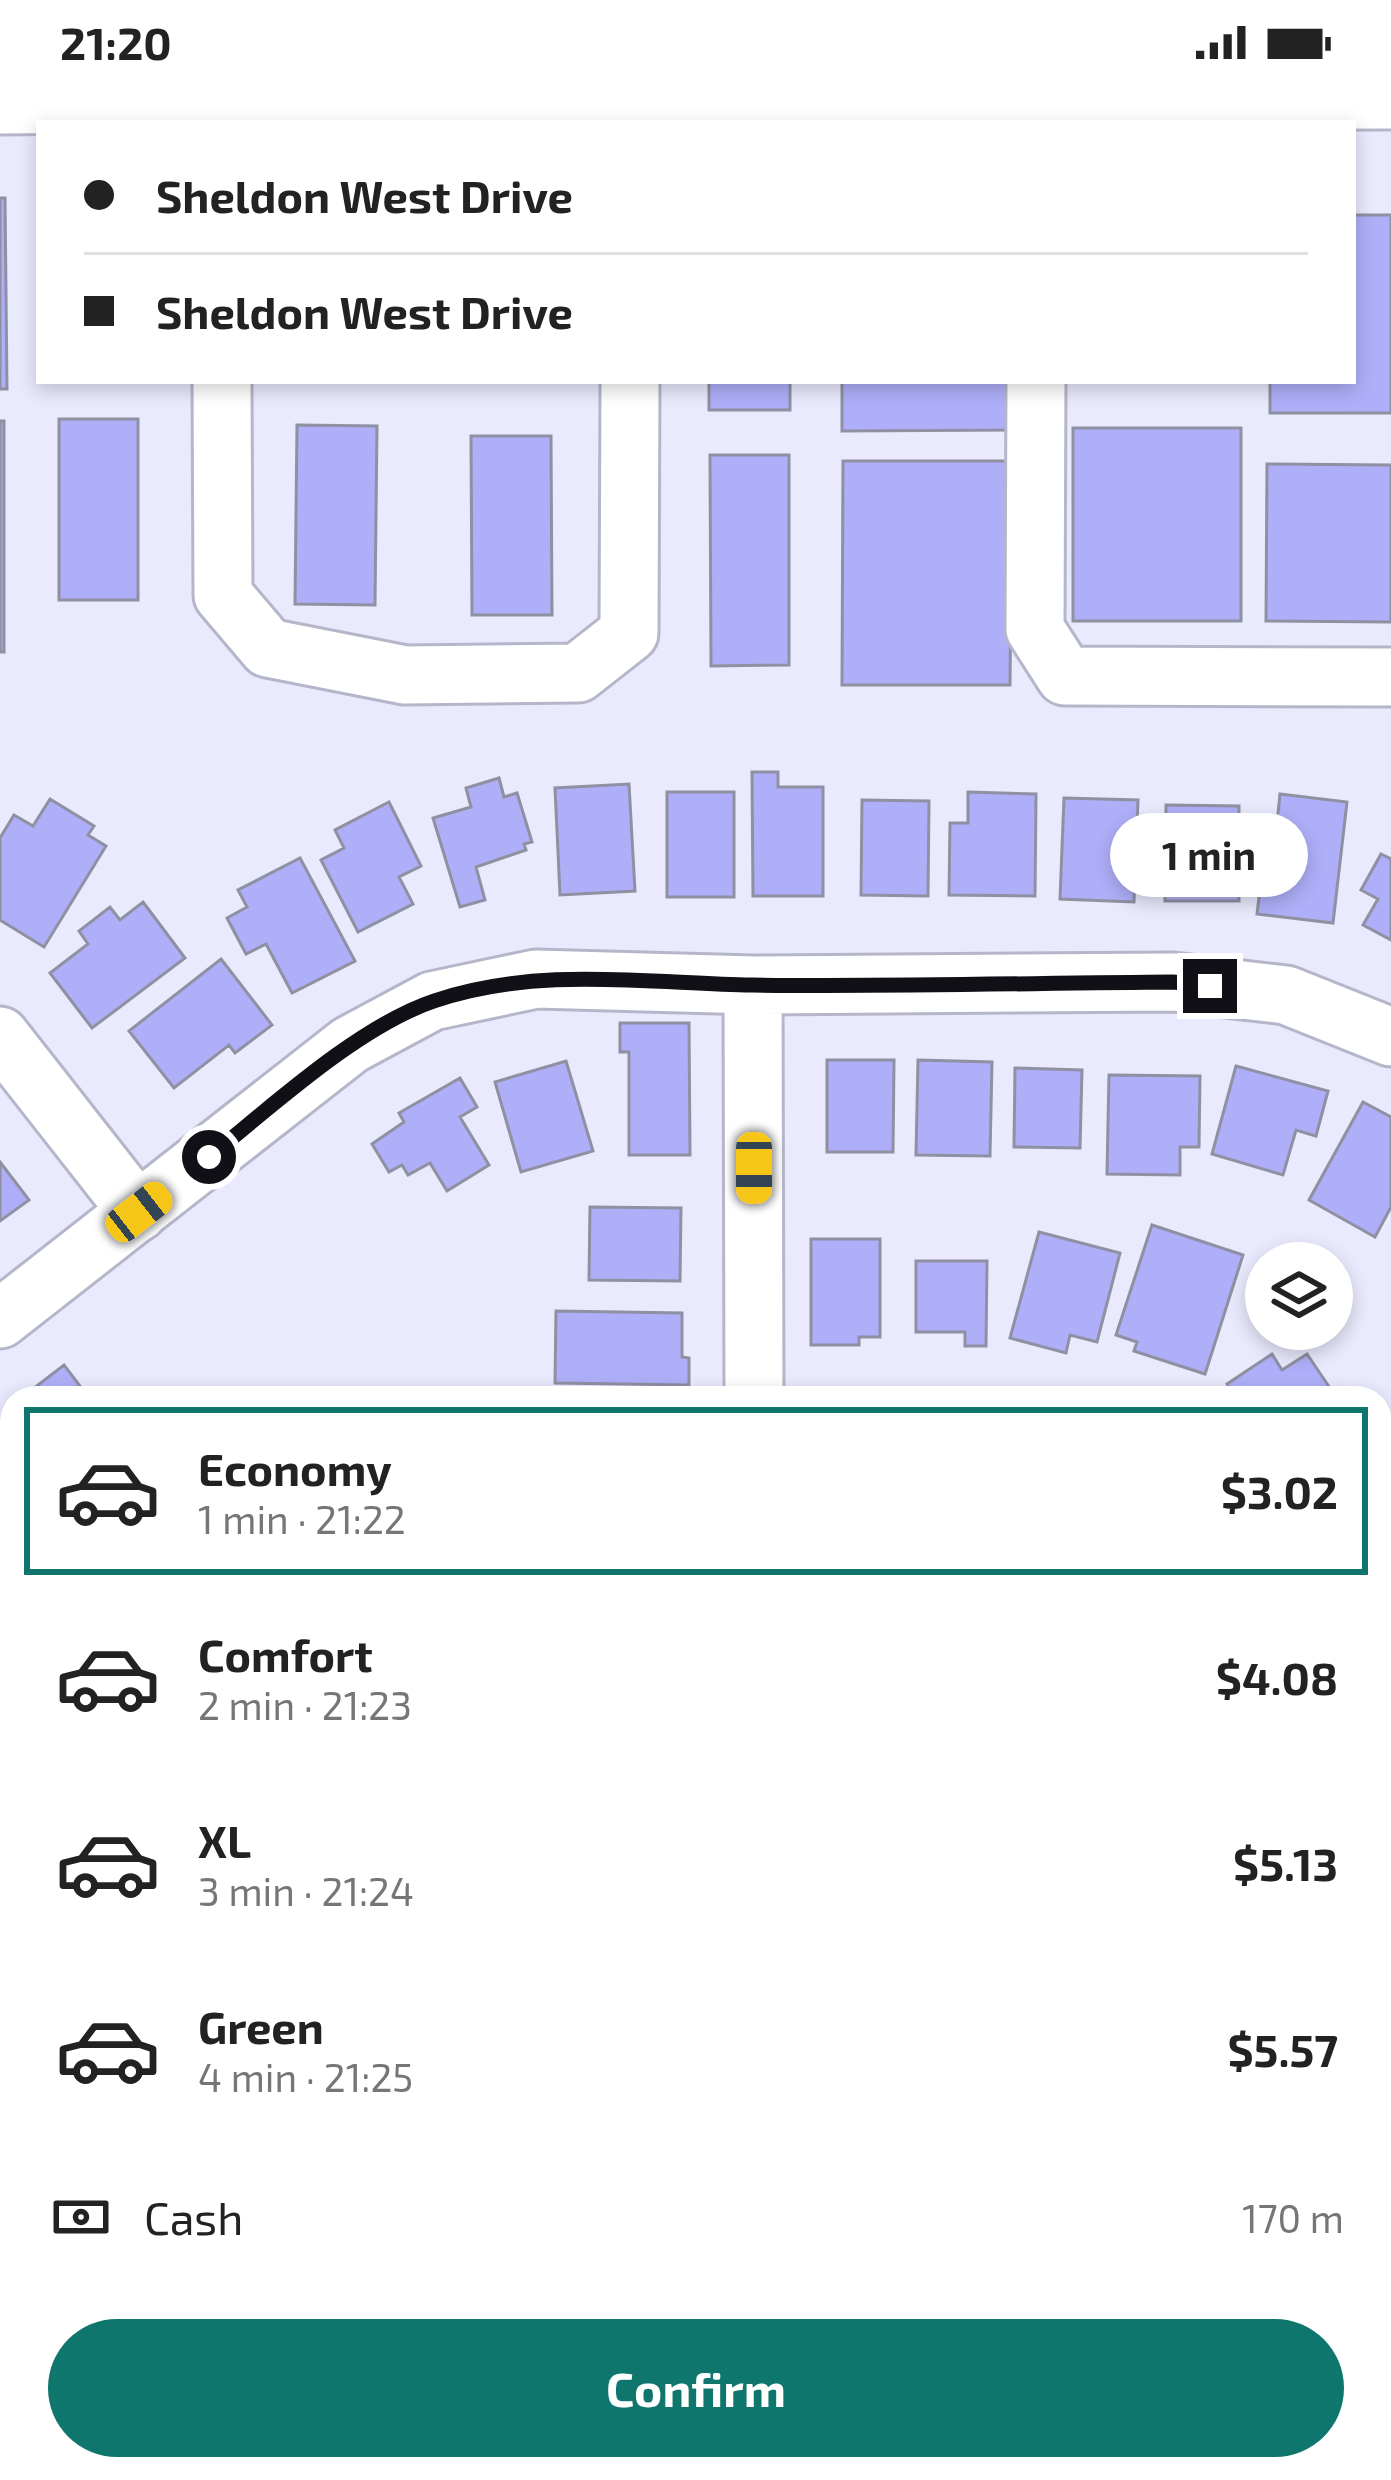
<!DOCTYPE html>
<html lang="en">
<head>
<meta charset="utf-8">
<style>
	:root { --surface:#fff; --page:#f2f2f2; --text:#222; --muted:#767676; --line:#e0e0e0; --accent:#0f766e }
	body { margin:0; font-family:"Exo 2",sans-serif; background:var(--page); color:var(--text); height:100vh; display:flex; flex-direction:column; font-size:45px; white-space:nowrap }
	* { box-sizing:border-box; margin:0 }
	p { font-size:39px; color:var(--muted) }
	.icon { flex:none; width:66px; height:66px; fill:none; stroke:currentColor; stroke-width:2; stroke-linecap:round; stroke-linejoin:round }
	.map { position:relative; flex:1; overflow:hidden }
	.sheet { position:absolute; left:0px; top:1302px; width:1392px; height:1095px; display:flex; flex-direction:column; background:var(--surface); border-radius:36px 36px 0 0; box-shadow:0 6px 18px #0003 }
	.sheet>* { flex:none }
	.banner { position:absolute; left:36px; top:36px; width:1320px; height:264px; border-radius:0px; box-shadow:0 6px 18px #0003; display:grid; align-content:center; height:264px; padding:0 48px; background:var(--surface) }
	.buttons { position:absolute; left:1245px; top:1158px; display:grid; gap:24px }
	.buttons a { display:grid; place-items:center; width:108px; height:108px; border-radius:50%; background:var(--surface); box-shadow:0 6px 18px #0003; font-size:60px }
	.end { position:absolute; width:54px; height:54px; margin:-27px; border:15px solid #101016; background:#fff; box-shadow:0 0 0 6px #fff }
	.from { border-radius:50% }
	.bubble { position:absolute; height:84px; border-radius:42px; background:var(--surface); box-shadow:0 6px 18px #0003; font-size:39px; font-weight:700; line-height:84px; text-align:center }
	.car { position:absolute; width:36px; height:72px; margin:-36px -18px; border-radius:15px; box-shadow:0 0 9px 3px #0007; background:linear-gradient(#f5c518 24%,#345 0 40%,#f5c518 0 76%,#345 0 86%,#f5c518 0) }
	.banner b { display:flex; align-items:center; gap:42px; height:114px; font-size:45px }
	.banner b+b { border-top:3px solid var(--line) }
	.banner i { width:30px; height:30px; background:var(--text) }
	ul { padding:21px 0 0; list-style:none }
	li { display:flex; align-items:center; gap:36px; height:168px; margin:0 24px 18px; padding:0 24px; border:6px solid transparent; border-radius:0px }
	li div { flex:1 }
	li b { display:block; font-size:45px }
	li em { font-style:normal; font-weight:700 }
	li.on { border-color:var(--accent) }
	li>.icon { width:108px; height:108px; stroke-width:1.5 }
	.pay { display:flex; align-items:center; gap:30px; height:132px; padding:0 48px; font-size:45px }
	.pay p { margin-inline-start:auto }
	.primary-button { display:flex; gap:24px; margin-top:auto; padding:24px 48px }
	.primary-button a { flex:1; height:138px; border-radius:72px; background:var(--accent); color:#fff; font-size:48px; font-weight:700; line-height:138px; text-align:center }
	.status { display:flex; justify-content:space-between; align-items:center; height:84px; padding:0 60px; background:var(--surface); direction:ltr }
	.status svg { height:33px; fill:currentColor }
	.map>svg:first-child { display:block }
	.building { fill:#afaff9; stroke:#8f90a2; stroke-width:3 }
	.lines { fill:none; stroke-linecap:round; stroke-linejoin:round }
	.minor-casing { stroke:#b5b6c9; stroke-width:63 }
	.minor { stroke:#fff; stroke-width:57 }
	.route { stroke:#101016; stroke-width:15 }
</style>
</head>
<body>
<div class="status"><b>21:20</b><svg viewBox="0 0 49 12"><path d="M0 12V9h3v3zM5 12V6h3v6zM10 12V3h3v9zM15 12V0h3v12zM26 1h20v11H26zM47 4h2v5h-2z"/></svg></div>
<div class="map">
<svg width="1391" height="2396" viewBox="0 0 1391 2396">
	<rect width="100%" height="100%" fill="#e9eafd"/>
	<!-- building -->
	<path class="building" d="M 0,114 L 5,114 L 7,305 L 0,305 Z
		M 1353,131 L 1391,131 L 1391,329 L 1270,329 L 1270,297 L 1353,297 Z
		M 709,297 L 790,297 L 790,326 L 709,326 Z
		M 842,297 L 1011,297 L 1011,346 L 842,347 Z
		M 59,335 L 138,335 L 138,516 L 59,516 Z
		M 0,337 L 4,337 L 4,568 L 0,568 Z
		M 297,341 L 377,342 L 375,521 L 295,520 Z
		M 1073,344 L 1241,344 L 1241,537 L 1073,537 Z
		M 471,352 L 551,352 L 552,531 L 472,531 Z
		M 710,371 L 789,371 L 789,581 L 711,582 Z
		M 843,377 L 1012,377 L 1010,601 L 842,601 Z
		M 1267,380 L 1391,381 L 1391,538 L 1266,537 Z
		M 752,688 L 778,688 L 778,703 L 823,703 L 823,812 L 753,812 Z
		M 499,694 L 504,713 L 517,709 L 532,758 L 524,760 L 526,766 L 476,783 L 485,816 L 460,823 L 433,734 L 471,723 L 466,704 Z
		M 629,700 L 635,807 L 560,811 L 555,704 Z
		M 667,708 L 734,708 L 734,813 L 667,813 Z
		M 968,708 L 1036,710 L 1035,812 L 949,811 L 950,739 L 968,739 Z
		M 1280,710 L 1347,718 L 1333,839 L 1257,830 L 1262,788 L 1272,788 Z
		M 1064,714 L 1138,716 L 1134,818 L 1060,815 Z
		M 50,715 L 94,742 L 88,751 L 106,762 L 44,863 L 0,836 L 0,754 L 14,731 L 33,742 Z
		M 862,716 L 929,717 L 928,812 L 861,811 Z
		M 389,718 L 421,782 L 399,793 L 413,820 L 358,848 L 321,776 L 344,764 L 335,746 Z
		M 1166,721 L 1239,722 L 1239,817 L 1165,817 Z
		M 1381,770 L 1391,775 L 1391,856 L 1363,841 L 1378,815 L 1361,806 Z
		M 300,774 L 355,877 L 292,909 L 266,860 L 246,870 L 227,834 L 247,823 L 238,806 Z
		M 143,818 L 185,874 L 92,944 L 50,889 L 88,860 L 79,847 L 110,823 L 120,836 Z
		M 221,875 L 272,941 L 235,969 L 229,961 L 174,1004 L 129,947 Z
		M 620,939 L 689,939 L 690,1071 L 629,1071 L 629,968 L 620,968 Z
		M 827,976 L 894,976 L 893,1068 L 827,1068 Z
		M 918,976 L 992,978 L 990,1072 L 916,1071 Z
		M 566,977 L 593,1067 L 521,1088 L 495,998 Z
		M 1236,982 L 1328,1007 L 1316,1052 L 1296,1046 L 1283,1091 L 1212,1070 Z
		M 1015,984 L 1082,986 L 1080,1064 L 1014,1063 Z
		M 1109,991 L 1200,992 L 1199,1063 L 1180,1063 L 1180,1091 L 1107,1090 Z
		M 460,994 L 477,1023 L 460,1033 L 489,1081 L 447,1107 L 430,1079 L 408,1091 L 402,1081 L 389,1088 L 372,1060 L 404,1038 L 399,1029 Z
		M 1363,1018 L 1391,1033 L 1391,1123 L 1375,1153 L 1309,1116 Z
		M 0,1078 L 29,1116 L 0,1137 Z
		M 590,1123 L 681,1124 L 680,1197 L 589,1196 Z
		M 1152,1141 L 1243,1171 L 1205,1290 L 1134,1267 L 1137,1258 L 1116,1251 Z
		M 1039,1148 L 1120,1169 L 1097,1258 L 1070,1251 L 1066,1269 L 1010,1254 Z
		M 811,1155 L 880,1155 L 880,1253 L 859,1253 L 859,1261 L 811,1261 Z
		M 916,1177 L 987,1177 L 986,1262 L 965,1262 L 965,1248 L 916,1248 Z
		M 556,1227 L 682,1229 L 682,1273 L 689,1274 L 689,1301 L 555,1299 Z
		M 1272,1270 L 1282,1286 L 1307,1270 L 1334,1310 L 1328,1314 L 1235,1314 L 1227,1300 Z
		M 64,1281 L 89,1314 L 21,1314 Z
		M 0,1361 L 9,1387 L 12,1386 L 12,1460 L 0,1465 Z
		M 1380,1856 L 1388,1856 L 1387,1963 L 1380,1963 Z
		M 1033,2385 L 1126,2385 L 1116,2396 L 1047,2396 Z
		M 82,2388 L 232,2389 L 232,2396 L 82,2396 Z"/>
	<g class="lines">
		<defs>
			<path id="minor" d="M 0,21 L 221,19 L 443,11 L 632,18 L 1391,16
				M 222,297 L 223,511 L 268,564 L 405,591 L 578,589 L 629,549 L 630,297
				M 1036,297 L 1035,545 L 1065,592 L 1391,593
				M 753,901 L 754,1314
				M 0,952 L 138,1128
				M 0,1235 L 350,961 L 432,917 L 536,895 L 753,901 L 1173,898 L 1286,911 L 1391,953
				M 0,1781 L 12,1781
				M 1380,1793 L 1391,1793
				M 0,2104 L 12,2104
				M 1380,2112 L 1391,2113
				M 304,2396 L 305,2385"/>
		</defs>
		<!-- minor casing -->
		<use href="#minor" class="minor-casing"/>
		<!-- minor -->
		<use href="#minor" class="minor"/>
	</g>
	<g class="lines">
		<!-- route -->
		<path class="route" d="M 209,1073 C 271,1023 359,942 434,917 C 536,882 646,899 752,901 C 892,903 1033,899 1173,898 L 1210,902"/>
	</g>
</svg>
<div class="buttons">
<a><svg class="icon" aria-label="layers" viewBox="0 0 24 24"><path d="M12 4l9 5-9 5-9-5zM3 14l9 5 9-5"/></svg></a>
</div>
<i class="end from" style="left:209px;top:1073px"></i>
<i class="end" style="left:1210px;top:902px"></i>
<div class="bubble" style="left:1110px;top:729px;width:198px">1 min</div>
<i class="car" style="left:754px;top:1084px;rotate:180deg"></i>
<i class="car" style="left:139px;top:1128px;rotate:52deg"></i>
<div class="banner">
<b><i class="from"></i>Sheldon West Drive</b>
<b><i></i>Sheldon West Drive</b>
</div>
<section class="sheet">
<ul>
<li class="on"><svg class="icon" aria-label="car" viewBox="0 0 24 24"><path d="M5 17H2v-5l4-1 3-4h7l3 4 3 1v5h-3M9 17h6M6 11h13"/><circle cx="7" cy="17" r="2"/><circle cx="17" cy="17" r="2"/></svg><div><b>Economy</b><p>1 min · 21:22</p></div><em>$3.02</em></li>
<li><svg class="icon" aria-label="car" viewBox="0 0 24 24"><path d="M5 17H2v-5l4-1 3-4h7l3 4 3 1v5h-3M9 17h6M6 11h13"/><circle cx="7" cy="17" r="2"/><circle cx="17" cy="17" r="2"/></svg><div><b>Comfort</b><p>2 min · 21:23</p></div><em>$4.08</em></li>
<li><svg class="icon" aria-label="car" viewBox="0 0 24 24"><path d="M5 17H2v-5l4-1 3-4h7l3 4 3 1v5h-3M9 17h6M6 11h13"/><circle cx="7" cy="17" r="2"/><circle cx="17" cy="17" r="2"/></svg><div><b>XL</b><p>3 min · 21:24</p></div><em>$5.13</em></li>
<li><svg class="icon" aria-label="car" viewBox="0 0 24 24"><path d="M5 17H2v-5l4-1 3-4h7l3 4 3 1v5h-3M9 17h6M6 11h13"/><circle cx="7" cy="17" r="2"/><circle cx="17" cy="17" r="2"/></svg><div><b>Green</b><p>4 min · 21:25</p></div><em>$5.57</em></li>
</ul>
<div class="pay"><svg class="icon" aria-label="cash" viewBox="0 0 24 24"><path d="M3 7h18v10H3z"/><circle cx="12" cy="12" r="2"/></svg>Cash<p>170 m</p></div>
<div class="primary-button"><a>Confirm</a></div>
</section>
</div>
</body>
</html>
